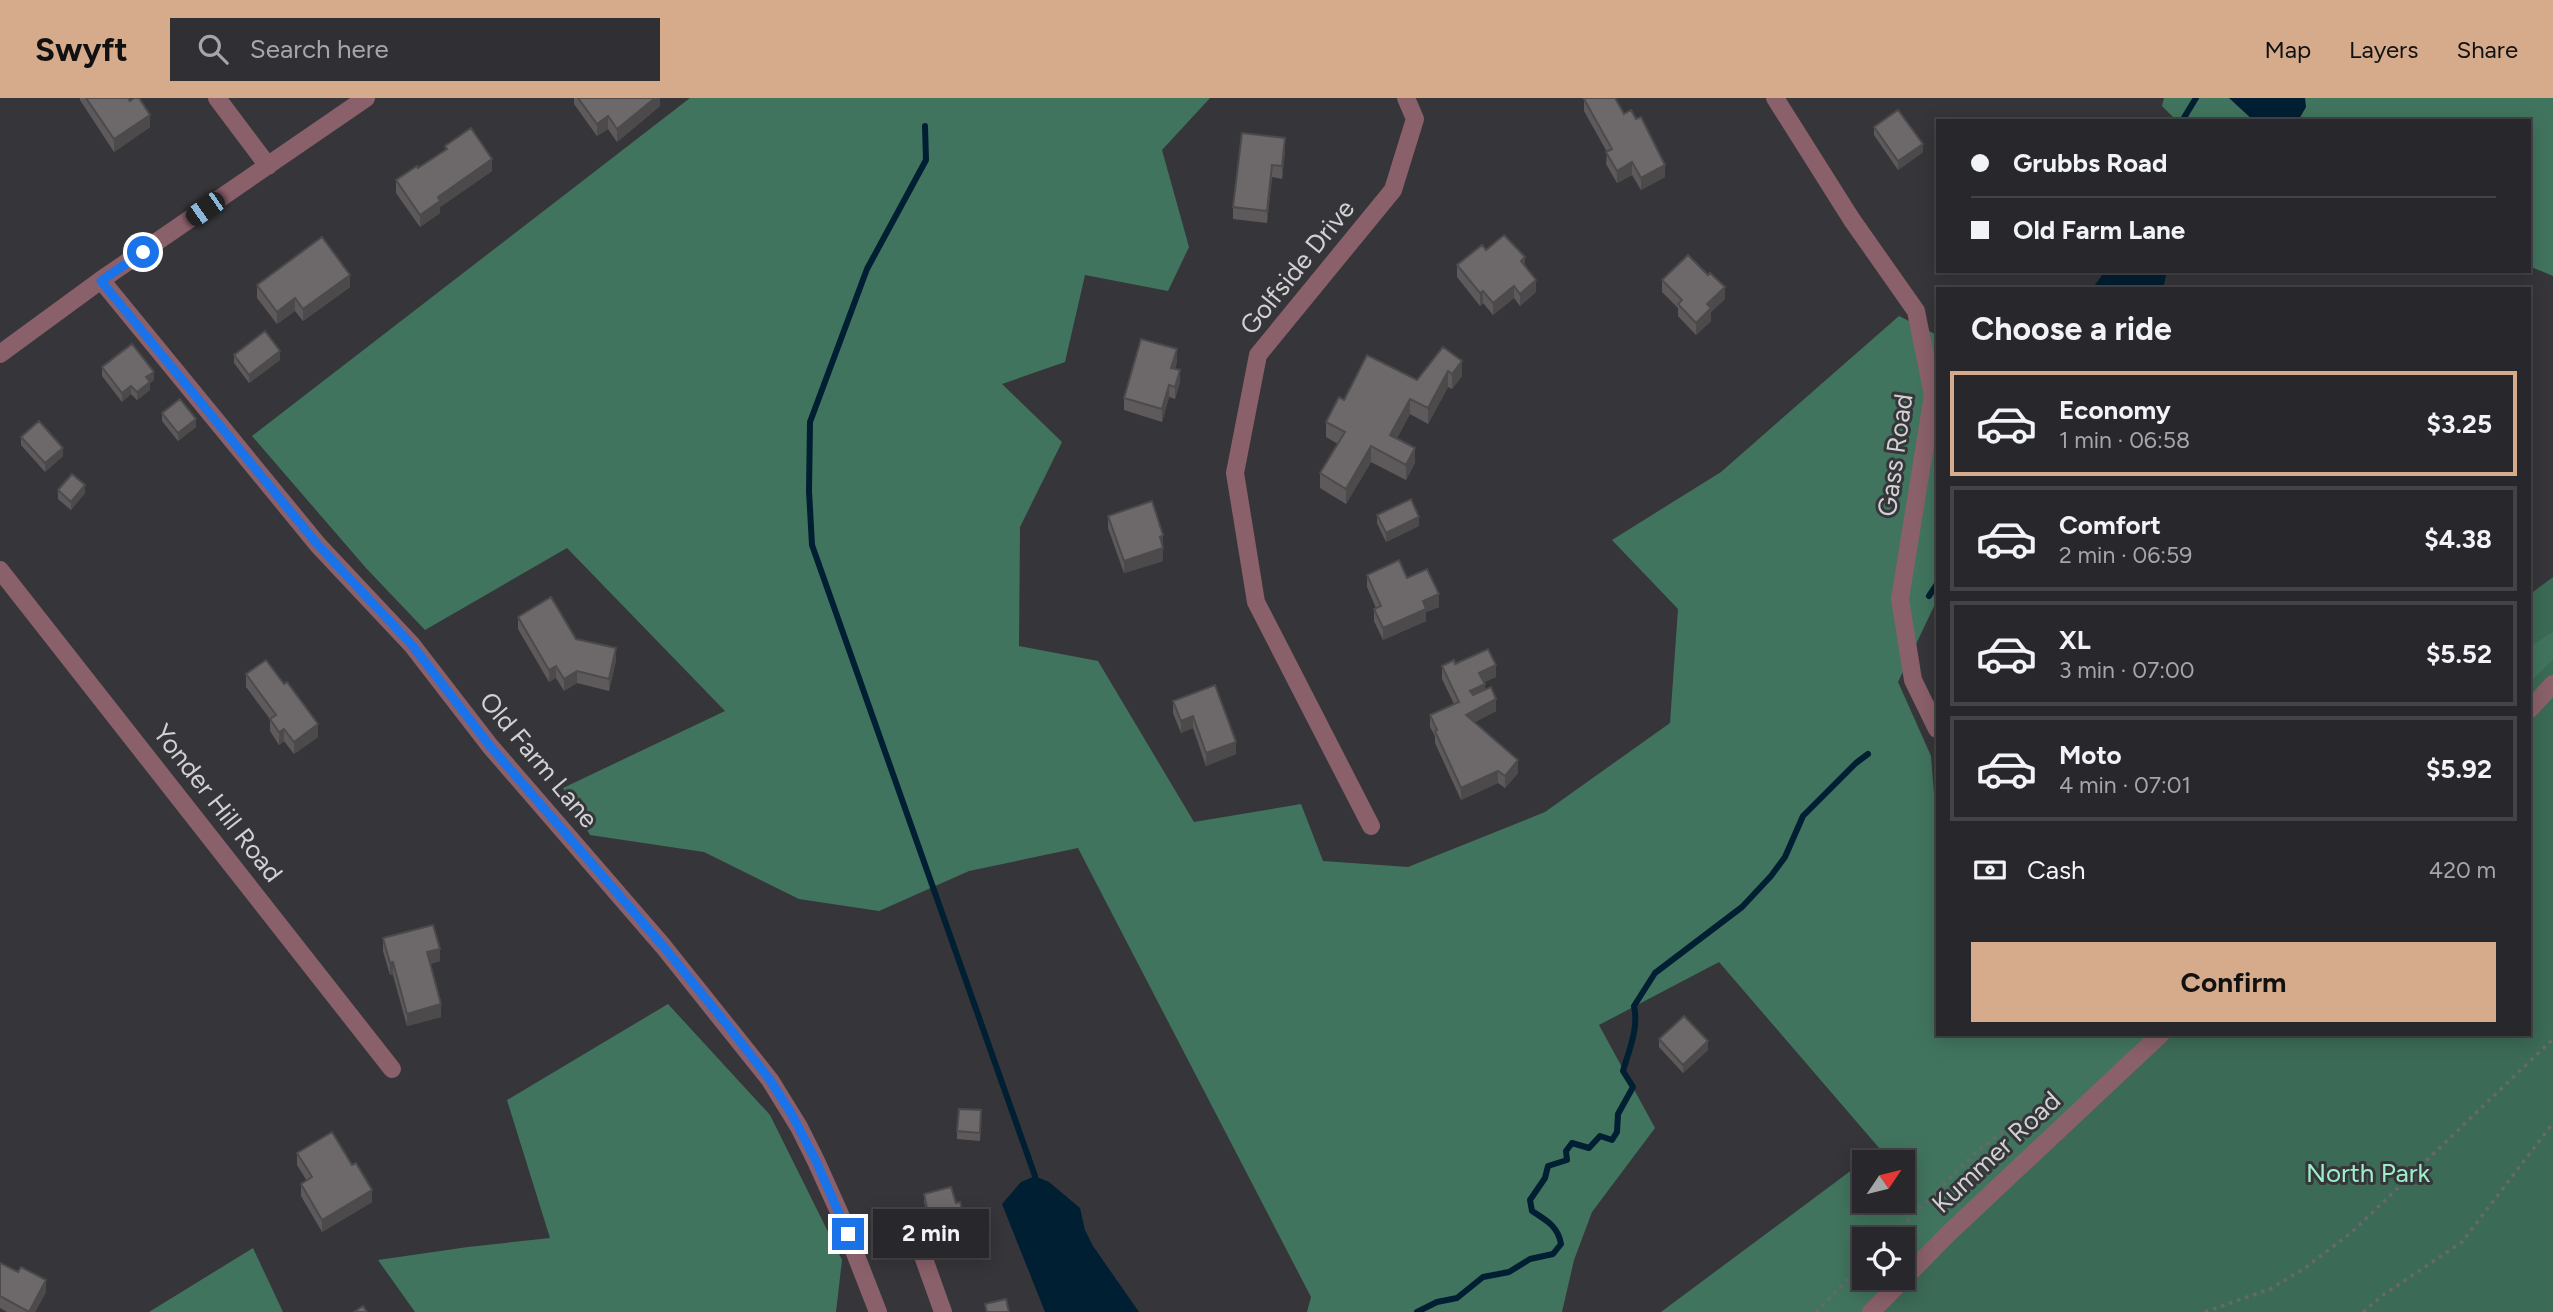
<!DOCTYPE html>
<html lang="en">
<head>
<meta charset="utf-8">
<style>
	:root { --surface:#28282c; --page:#303034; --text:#f1f3f6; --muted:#a5a6a9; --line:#444448; --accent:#d6ab8b }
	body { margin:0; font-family:Figtree,sans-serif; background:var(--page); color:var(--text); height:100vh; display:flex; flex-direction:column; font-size:26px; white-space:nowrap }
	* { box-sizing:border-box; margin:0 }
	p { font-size:23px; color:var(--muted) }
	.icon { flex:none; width:38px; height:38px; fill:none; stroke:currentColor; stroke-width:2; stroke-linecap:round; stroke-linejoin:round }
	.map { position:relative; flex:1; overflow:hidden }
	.drawer { position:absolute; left:1936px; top:189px; width:595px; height:749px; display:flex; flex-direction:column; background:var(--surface); border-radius:0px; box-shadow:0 4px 18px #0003,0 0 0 2px var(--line) }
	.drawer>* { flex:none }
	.hud { position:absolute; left:1936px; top:21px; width:595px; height:154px; border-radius:0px; box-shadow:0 4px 18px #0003,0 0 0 2px var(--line); display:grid; align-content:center; height:154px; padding:0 35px; background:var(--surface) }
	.needle { width:46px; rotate:55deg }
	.controls { position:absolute; left:1852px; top:1052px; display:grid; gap:14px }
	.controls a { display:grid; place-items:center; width:63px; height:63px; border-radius:0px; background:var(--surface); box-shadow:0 4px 18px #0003,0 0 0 2px var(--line); font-size:35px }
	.end { position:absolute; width:32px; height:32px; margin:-16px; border:9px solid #1a73e8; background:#fff; box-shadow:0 0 0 4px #fff }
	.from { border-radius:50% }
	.bubble { position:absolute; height:49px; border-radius:0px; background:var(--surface); box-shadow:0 4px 18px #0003,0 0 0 2px var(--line); font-size:23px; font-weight:700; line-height:49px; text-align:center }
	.car { position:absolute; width:21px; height:42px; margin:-21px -10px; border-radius:9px; box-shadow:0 0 5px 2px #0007; background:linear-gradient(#222 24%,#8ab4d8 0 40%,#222 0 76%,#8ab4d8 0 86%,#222 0) }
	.hud b { display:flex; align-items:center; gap:24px; height:66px; font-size:26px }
	.hud b+b { border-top:2px solid var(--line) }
	.hud i { width:18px; height:18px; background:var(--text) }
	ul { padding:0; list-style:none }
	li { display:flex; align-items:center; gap:21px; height:105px; margin:0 14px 10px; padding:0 21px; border:4px solid var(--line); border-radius:0px }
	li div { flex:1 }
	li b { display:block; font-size:26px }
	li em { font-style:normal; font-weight:700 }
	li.on { border-color:var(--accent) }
	li>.icon { width:63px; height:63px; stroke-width:1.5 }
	h2 { padding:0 35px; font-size:32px; line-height:84px }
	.pay { display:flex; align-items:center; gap:18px; height:77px; padding:0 35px; font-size:26px }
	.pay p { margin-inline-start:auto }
	.primary-button { display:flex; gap:14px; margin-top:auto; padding:14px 35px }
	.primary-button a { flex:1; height:80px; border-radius:0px; background:var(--accent); color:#111; font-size:28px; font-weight:700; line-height:80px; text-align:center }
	header { display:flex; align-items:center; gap:42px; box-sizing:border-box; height:98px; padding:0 35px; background:var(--accent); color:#111 }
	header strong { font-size:33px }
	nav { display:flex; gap:38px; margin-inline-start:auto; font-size:24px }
	.search { width:490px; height:63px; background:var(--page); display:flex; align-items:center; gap:18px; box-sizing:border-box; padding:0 24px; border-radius:0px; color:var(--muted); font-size:26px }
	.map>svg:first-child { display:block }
	.green { fill:#3b6a56; fill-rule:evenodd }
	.forest { fill:#41745e; fill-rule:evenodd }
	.water { fill:#001f32 }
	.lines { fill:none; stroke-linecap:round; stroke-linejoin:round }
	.stream { stroke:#001f32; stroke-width:6 }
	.path { stroke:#68686b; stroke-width:3.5; stroke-dasharray:3.5 5; stroke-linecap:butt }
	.minor { stroke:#8a606a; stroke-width:18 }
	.wall { fill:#5e5a5c }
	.shaded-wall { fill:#4c4a4b }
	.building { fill:#6d696b; stroke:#4c4a4b; stroke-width:2 }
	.route { stroke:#1a73e8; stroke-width:9 }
	.labels { text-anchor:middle; stroke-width:6; stroke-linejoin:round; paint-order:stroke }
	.street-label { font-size:26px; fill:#d1d1d3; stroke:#36363a }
	.park-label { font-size:26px; fill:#9defca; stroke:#36363a }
</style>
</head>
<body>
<header>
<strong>Swyft</strong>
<div class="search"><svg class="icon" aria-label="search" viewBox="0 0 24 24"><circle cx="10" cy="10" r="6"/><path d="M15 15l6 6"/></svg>Search here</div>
<nav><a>Map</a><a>Layers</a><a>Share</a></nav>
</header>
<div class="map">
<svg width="2553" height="1214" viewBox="0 0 2553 1214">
	<rect width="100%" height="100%" fill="#36363a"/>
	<!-- green -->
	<path class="green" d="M 2553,479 L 2553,1214 L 1732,1214 L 1902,1102 L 1902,1064 L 1937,936 L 2529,936 L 2529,497 ZM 1864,1141 L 1902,1141 L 1902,1180 L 1864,1180 Z"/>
	<!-- forest -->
	<path class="forest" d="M 690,0 L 1210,0 L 1162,52 L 1189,149 L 1168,193 L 1085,177 L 1065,264 L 1002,286 L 1062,344 L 1020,429 L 1019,548 L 1098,563 L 1194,724 L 1301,706 L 1323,763 L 1408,769 L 1545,714 L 1670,625 L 1678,511 L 1612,442 L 1721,374 L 1899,218 L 1937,237 L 1937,502 L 1898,584 L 1931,658 L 1937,735 L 1937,936 L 2160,936 L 1902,1176 L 1902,1141 L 1864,1141 L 1864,1180 L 1899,1180 L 1862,1214 L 1661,1214 L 1880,1051 L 1719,864 L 1599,927 L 1655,1030 L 1592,1114 L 1574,1162 L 1562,1214 L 1307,1214 L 1311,1199 L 1078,750 L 969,773 L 879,813 L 799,801 L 704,754 L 590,737 L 563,690 L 725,613 L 567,450 L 425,532 L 366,470 L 252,338 ZM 1864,1064 L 1902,1064 L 1902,1102 L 1864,1102 Z
		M 2164,0 L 2553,0 L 2553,178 L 2529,168 L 2529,23 L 2177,23 L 2162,8 Z
		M 2553,534 L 2553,562 L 2529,585 L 2529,549 Z
		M 668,906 L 770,1017 L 842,1162 L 836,1214 L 415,1214 L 378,1162 L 468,1149 L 550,1140 L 507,1002 Z
		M 253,1150 L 283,1214 L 149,1214 Z"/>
	<!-- water -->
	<path class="water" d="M 2229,0 L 2305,0 L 2306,9 L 2298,23 L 2254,23 Z
		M 2105,173 L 2167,173 L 2163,191 L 2092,191 Z
		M 1035,1078 L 1049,1084 L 1080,1110 L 1085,1132 L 1093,1148 L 1139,1214 L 1045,1214 L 1002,1106 L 1021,1084 Z"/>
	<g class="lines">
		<!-- stream -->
		<path class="stream" d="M 2182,23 L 2196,0
			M 925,28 L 926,62 L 867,171 L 810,324 L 809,393 L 812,447 L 1035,1078
			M 1929,498 L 1937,486
			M 1417,1214 L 1437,1204 L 1457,1200 L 1483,1179 L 1509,1174 L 1530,1161 L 1553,1156 L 1561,1146 C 1558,1128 1546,1122 1532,1113 L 1530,1102 L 1545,1080 L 1548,1068 L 1567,1062 L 1566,1053 L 1572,1045 L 1589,1050 L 1600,1038 L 1612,1042 L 1617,1034 L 1618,1016 L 1633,989 L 1623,973 C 1629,952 1639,930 1634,908 L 1655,875 L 1742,809 L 1771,778 L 1785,759 L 1803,718 L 1856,665 L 1868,656"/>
		<!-- path -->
		<path class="path" d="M 1889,1141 L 1974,1056 L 2013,1025 L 2055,1009
			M 1816,1214 L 1864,1165
			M 2205,1214 L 2270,1191 L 2305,1170 L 2352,1134 L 2553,941
			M 2363,1214 L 2383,1197 L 2462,1144 L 2553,1025"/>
		<!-- minor -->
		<path class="minor" d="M 217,0 L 268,68
			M 1775,0 L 1852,122 L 1916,213 L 1933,297 L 1900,501 L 1913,582 L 1937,631
			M 101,182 L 318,447 L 412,547 L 490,648 L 663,848 L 770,982 L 799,1029 L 816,1063 L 839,1114 L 878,1214
			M 0,256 L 101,182 L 366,0
			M 0,472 L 392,971
			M 2529,612 L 2553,586
			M 1371,728 L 1256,504 L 1235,375 L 1258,257 L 1393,92 L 1415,21 L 1406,0
			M 924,1161 L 943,1214
			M 1871,1214 L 1949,1135 L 2161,936"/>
	</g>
	<!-- wall -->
	<path class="wall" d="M 80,0 L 128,0 L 150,29 L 114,54 L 80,2 Z
		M 574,0 L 660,0 L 660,8 L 617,44 L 608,31 L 597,38 L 574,6 Z
		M 1584,1 L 1665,79 L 1641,92 L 1632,77 L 1617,85 L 1606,66 L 1607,54 L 1584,13 Z
		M 1874,29 L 1923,54 L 1898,72 L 1874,37 Z
		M 445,48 L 492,73 L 440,109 L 440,115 L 420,129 L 396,95 L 396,82 L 418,70 L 445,52 Z
		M 1285,52 L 1282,81 L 1272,79 L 1267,125 L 1233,121 L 1233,109 Z
		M 1486,152 L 1525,168 L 1536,194 L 1520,208 L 1514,200 L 1493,217 L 1483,205 L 1480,208 L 1457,179 L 1457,167 Z
		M 1662,182 L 1725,201 L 1711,214 L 1711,223 L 1696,237 L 1678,218 L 1678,210 L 1662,194 Z
		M 257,187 L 350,189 L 303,223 L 295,213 L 277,226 L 257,200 Z
		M 1443,249 L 1462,278 L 1452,291 L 1448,289 L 1428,326 L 1410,316 L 1397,340 L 1415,365 L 1406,382 L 1371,364 L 1346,406 L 1320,390 L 1320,375 L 1338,346 L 1326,339 L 1326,324 L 1344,302 L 1417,282 Z
		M 234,257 L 280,262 L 249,285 L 234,265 Z
		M 1177,264 L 1175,271 L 1180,284 L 1175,301 L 1169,299 L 1162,324 L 1124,312 L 1124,300 Z
		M 102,269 L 154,282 L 150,285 L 150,292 L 137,302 L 131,296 L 122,304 L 102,278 Z
		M 162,315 L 196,329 L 178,343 L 162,323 Z
		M 21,339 L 63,358 L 45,374 L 21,347 Z
		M 58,392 L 85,395 L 71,412 L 58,401 Z
		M 1377,417 L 1419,428 L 1386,444 L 1377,425 Z
		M 1108,418 L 1163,449 L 1163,463 L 1124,475 L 1108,430 Z
		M 1367,477 L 1439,509 L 1426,514 L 1426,523 L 1383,542 L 1374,523 L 1374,511 L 1376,510 L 1367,489 Z
		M 518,519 L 576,541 L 616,562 L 609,593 L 577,585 L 564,593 L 556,580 L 549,584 L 518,531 Z
		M 1455,566 L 1496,579 L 1484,584 L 1485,592 L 1496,613 L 1475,624 L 1518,675 L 1505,690 L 1498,685 L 1461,702 L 1435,645 L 1435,638 L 1430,629 L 1430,617 L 1454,606 L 1442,581 L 1442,568 Z
		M 246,576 L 318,639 L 294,656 L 284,643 L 279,647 L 270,633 L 270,621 L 246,589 Z
		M 1173,603 L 1236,656 L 1206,668 L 1193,630 L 1181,635 L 1173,615 Z
		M 383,840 L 440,863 L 430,866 L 441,919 L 407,928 L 393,877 L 390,877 L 383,853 Z
		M 1659,941 L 1708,952 L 1683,975 L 1659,949 Z
		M 981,1021 L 980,1043 L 957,1041 L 957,1033 Z
		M 297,1055 L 352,1067 L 372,1104 L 322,1134 L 301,1098 L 301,1086 L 307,1083 L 297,1067 Z
		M 924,1096 L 956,1105 L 963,1116 L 978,1147 L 941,1155 L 934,1126 L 929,1127 L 924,1104 Z
		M 0,1165 L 18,1174 L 46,1194 L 35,1214 L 7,1214 L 0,1210 Z"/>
	<!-- shaded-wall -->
	<path class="shaded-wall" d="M 655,0 L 660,0 L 660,8 L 617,44 L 617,31 Z
		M 150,17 L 150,29 L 114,54 L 114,41 Z
		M 608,18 L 608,31 L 597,38 L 597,26 Z
		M 1285,40 L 1285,52 L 1282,81 L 1282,68 Z
		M 1923,46 L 1923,54 L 1898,72 L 1898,63 Z
		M 492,61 L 492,73 L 440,109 L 440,115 L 420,129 L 420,117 L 438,99 Z
		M 1632,64 L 1632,77 L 1617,85 L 1617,73 Z
		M 1272,67 L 1272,79 L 1267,125 L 1267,113 Z
		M 1665,67 L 1665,79 L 1641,92 L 1641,80 Z
		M 1525,159 L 1525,171 L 1521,163 Z
		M 350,177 L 350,189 L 303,223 L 303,211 Z
		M 1536,182 L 1536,194 L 1520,208 L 1520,196 Z
		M 1514,188 L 1514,200 L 1493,217 L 1493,205 Z
		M 1725,189 L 1725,201 L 1711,214 L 1711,223 L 1696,237 L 1696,225 L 1707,206 Z
		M 1483,193 L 1483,205 L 1480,208 L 1480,195 Z
		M 295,200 L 295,213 L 277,226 L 277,214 Z
		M 1177,251 L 1177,264 L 1171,282 L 1171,270 Z
		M 280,253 L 280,262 L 249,285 L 249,277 Z
		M 1462,263 L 1462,278 L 1452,291 L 1452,276 Z
		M 1180,272 L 1180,284 L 1175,301 L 1175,289 Z
		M 1448,273 L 1448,289 L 1428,326 L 1428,310 Z
		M 154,274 L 154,282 L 150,285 L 150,292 L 137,302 L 137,294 L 146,279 Z
		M 1169,287 L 1169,299 L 1162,324 L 1162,311 Z
		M 131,288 L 131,296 L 122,304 L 122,295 Z
		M 1410,301 L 1410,316 L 1390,352 L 1390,337 Z
		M 196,321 L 196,329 L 178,343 L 178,335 Z
		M 1371,348 L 1371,364 L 1346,406 L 1346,391 Z
		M 63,350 L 63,358 L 45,374 L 45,365 Z
		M 1415,350 L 1415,365 L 1406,382 L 1406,367 Z
		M 85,387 L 85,395 L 71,412 L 71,404 Z
		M 1419,419 L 1419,428 L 1386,444 L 1386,435 Z
		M 1163,437 L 1163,449 L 1160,451 L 1160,439 Z
		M 1163,450 L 1163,463 L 1124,475 L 1124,463 Z
		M 1439,496 L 1439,509 L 1426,514 L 1426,523 L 1383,542 L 1383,530 L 1423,503 Z
		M 616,550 L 616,562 L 609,593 L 609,581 Z
		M 1496,567 L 1496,579 L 1479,587 L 1479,575 Z
		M 556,568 L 556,580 L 549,584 L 549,572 Z
		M 577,573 L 577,585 L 564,593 L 564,581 Z
		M 1485,586 L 1485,598 L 1470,605 L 1470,593 Z
		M 1496,601 L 1496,613 L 1466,629 L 1466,617 Z
		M 1193,618 L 1193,630 L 1181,635 L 1181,623 Z
		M 318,626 L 318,639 L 294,656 L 294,644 Z
		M 284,631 L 284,643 L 279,647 L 279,634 Z
		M 1236,644 L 1236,656 L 1206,668 L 1206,655 Z
		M 1518,662 L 1518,675 L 1505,690 L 1505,678 Z
		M 1498,673 L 1498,685 L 1461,702 L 1461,690 Z
		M 440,851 L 440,863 L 427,867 L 427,854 Z
		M 393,864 L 393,877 L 390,877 L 390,865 Z
		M 441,906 L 441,919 L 407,928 L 407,916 Z
		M 1708,943 L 1708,952 L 1683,975 L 1683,967 Z
		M 372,1092 L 372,1104 L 322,1134 L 322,1122 Z
		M 934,1118 L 934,1126 L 929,1127 L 929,1119 Z
		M 978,1138 L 978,1147 L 941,1155 L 941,1147 Z
		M 46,1182 L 46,1194 L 35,1214 L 29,1214 Z"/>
	<!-- building -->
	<path class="building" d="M 86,0 L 128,0 L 130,3 L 134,0 L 139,0 L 150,17 L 114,41 Z
		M 578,0 L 655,0 L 617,31 L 608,18 L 597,26 Z
		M 1587,0 L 1615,0 L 1624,16 L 1631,12 L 1636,21 L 1641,19 L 1665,67 L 1641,80 L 1632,64 L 1617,73 L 1606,54 L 1612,51 L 1584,1 Z
		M 1898,12 L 1923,46 L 1898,63 L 1874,29 Z
		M 471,30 L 492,61 L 438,99 L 440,103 L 420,117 L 396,82 L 417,68 L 418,70 L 447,51 L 445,48 Z
		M 1242,35 L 1285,40 L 1282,68 L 1272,67 L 1267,113 L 1233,109 Z
		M 1504,137 L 1525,159 L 1521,163 L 1536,182 L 1520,196 L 1514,188 L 1493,205 L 1483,193 L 1480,195 L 1457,167 L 1482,147 L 1486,152 Z
		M 322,139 L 350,177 L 303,211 L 295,200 L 277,214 L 257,187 Z
		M 1688,157 L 1708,177 L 1710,175 L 1725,189 L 1707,206 L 1711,210 L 1696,225 L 1678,206 L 1682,202 L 1662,182 Z
		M 265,233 L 280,253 L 249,277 L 234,257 Z
		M 1141,241 L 1177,251 L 1171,270 L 1180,272 L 1175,289 L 1169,287 L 1162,311 L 1124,300 Z
		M 132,246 L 154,274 L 146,279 L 150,284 L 137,294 L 131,288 L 122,295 L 102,269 Z
		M 1443,249 L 1462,263 L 1452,276 L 1448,273 L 1428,310 L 1410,301 L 1390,337 L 1415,350 L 1406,367 L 1371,348 L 1346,391 L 1320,375 L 1345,334 L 1326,324 L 1339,299 L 1344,302 L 1367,257 L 1417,282 Z
		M 180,301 L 196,321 L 178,335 L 162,315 Z
		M 39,323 L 63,350 L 45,365 L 21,339 Z
		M 72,376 L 85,387 L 71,404 L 58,392 Z
		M 1411,401 L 1419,419 L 1386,435 L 1377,417 Z
		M 1152,403 L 1163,437 L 1160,439 L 1163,450 L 1124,463 L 1108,418 Z
		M 1399,462 L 1407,480 L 1427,471 L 1439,496 L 1423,503 L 1426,511 L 1383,530 L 1374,511 L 1381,508 L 1367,477 Z
		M 551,499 L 576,541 L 616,550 L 609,581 L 577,573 L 564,581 L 556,568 L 549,572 L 518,519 Z
		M 1488,551 L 1496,567 L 1479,575 L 1485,586 L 1470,593 L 1473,597 L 1491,589 L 1496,601 L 1466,617 L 1518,662 L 1505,678 L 1498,673 L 1461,690 L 1435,633 L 1437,632 L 1430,617 L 1459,604 L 1442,568 L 1454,562 L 1455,566 Z
		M 266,562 L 284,586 L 287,584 L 318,626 L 294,644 L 284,631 L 279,634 L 270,621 L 276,617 L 246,576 Z
		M 1215,587 L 1236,644 L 1206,655 L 1193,618 L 1181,623 L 1173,603 Z
		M 433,827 L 440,851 L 427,854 L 441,906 L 407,916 L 393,864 L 390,865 L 383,840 Z
		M 1684,918 L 1708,943 L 1683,967 L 1659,941 Z
		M 959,1011 L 981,1012 L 980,1035 L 957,1033 Z
		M 332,1034 L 352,1067 L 356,1065 L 372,1092 L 322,1122 L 301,1086 L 312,1079 L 297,1055 Z
		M 951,1089 L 956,1105 L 960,1104 L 963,1116 L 972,1113 L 978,1138 L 941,1147 L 934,1118 L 929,1119 L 924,1096 Z
		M 0,1165 L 18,1174 L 21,1169 L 46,1182 L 29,1214 L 0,1198 Z
		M 1006,1201 L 1009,1214 L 987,1214 L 985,1206 Z
		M 363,1208 L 367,1214 L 354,1214 Z"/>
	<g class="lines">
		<!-- route -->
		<path class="route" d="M 143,154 L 101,183 L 318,447 L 412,547 L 490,648 L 663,848 L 728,928 L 770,982 L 791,1015 L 816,1063 L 848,1136"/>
	</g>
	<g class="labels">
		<!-- street labels -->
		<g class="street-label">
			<text transform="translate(1297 169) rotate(-51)" y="9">Golfside Drive</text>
			<text transform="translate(1895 357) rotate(-82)" y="9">Gass Road</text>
			<text transform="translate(539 662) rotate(50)" y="9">Old Farm Lane</text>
			<text transform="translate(218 705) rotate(52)" y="9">Yonder Hill Road</text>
			<text transform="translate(1996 1054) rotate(-43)" y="9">Kummer Road</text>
		</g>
		<!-- park labels -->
		<g class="park-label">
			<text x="2368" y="1084">North Park</text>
		</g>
	</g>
</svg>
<div class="controls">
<a><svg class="needle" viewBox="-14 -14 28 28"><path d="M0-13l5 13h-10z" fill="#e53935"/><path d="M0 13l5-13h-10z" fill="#a5a6a9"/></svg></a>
<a><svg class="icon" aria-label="locate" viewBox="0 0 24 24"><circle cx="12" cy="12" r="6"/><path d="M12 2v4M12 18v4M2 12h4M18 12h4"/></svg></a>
</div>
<i class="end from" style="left:143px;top:154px"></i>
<i class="end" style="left:848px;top:1136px"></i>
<div class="bubble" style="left:873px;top:1111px;width:116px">2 min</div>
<i class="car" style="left:205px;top:111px;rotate:235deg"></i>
<div class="hud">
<b><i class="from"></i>Grubbs Road</b>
<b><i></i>Old Farm Lane</b>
</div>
<section class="drawer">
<h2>Choose a ride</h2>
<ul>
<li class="on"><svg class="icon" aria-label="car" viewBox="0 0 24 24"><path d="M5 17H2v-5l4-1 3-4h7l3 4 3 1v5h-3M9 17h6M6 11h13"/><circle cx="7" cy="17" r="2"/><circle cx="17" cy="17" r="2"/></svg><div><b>Economy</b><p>1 min · 06:58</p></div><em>$3.25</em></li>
<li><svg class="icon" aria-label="car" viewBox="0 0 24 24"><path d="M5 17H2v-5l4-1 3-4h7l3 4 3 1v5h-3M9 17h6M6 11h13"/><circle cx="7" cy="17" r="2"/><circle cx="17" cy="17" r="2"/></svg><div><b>Comfort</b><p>2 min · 06:59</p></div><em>$4.38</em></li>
<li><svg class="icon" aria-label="car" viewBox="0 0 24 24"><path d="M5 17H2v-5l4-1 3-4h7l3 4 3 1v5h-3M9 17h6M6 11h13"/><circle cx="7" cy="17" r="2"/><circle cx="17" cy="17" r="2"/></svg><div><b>XL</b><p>3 min · 07:00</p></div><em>$5.52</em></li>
<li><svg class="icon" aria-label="car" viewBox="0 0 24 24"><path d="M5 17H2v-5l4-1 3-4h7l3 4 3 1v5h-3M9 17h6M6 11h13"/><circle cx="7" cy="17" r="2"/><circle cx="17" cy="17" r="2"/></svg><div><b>Moto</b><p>4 min · 07:01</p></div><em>$5.92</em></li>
</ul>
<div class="pay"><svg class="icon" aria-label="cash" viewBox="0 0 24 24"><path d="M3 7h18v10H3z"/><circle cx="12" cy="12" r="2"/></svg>Cash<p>420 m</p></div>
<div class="primary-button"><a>Confirm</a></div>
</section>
</div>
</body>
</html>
